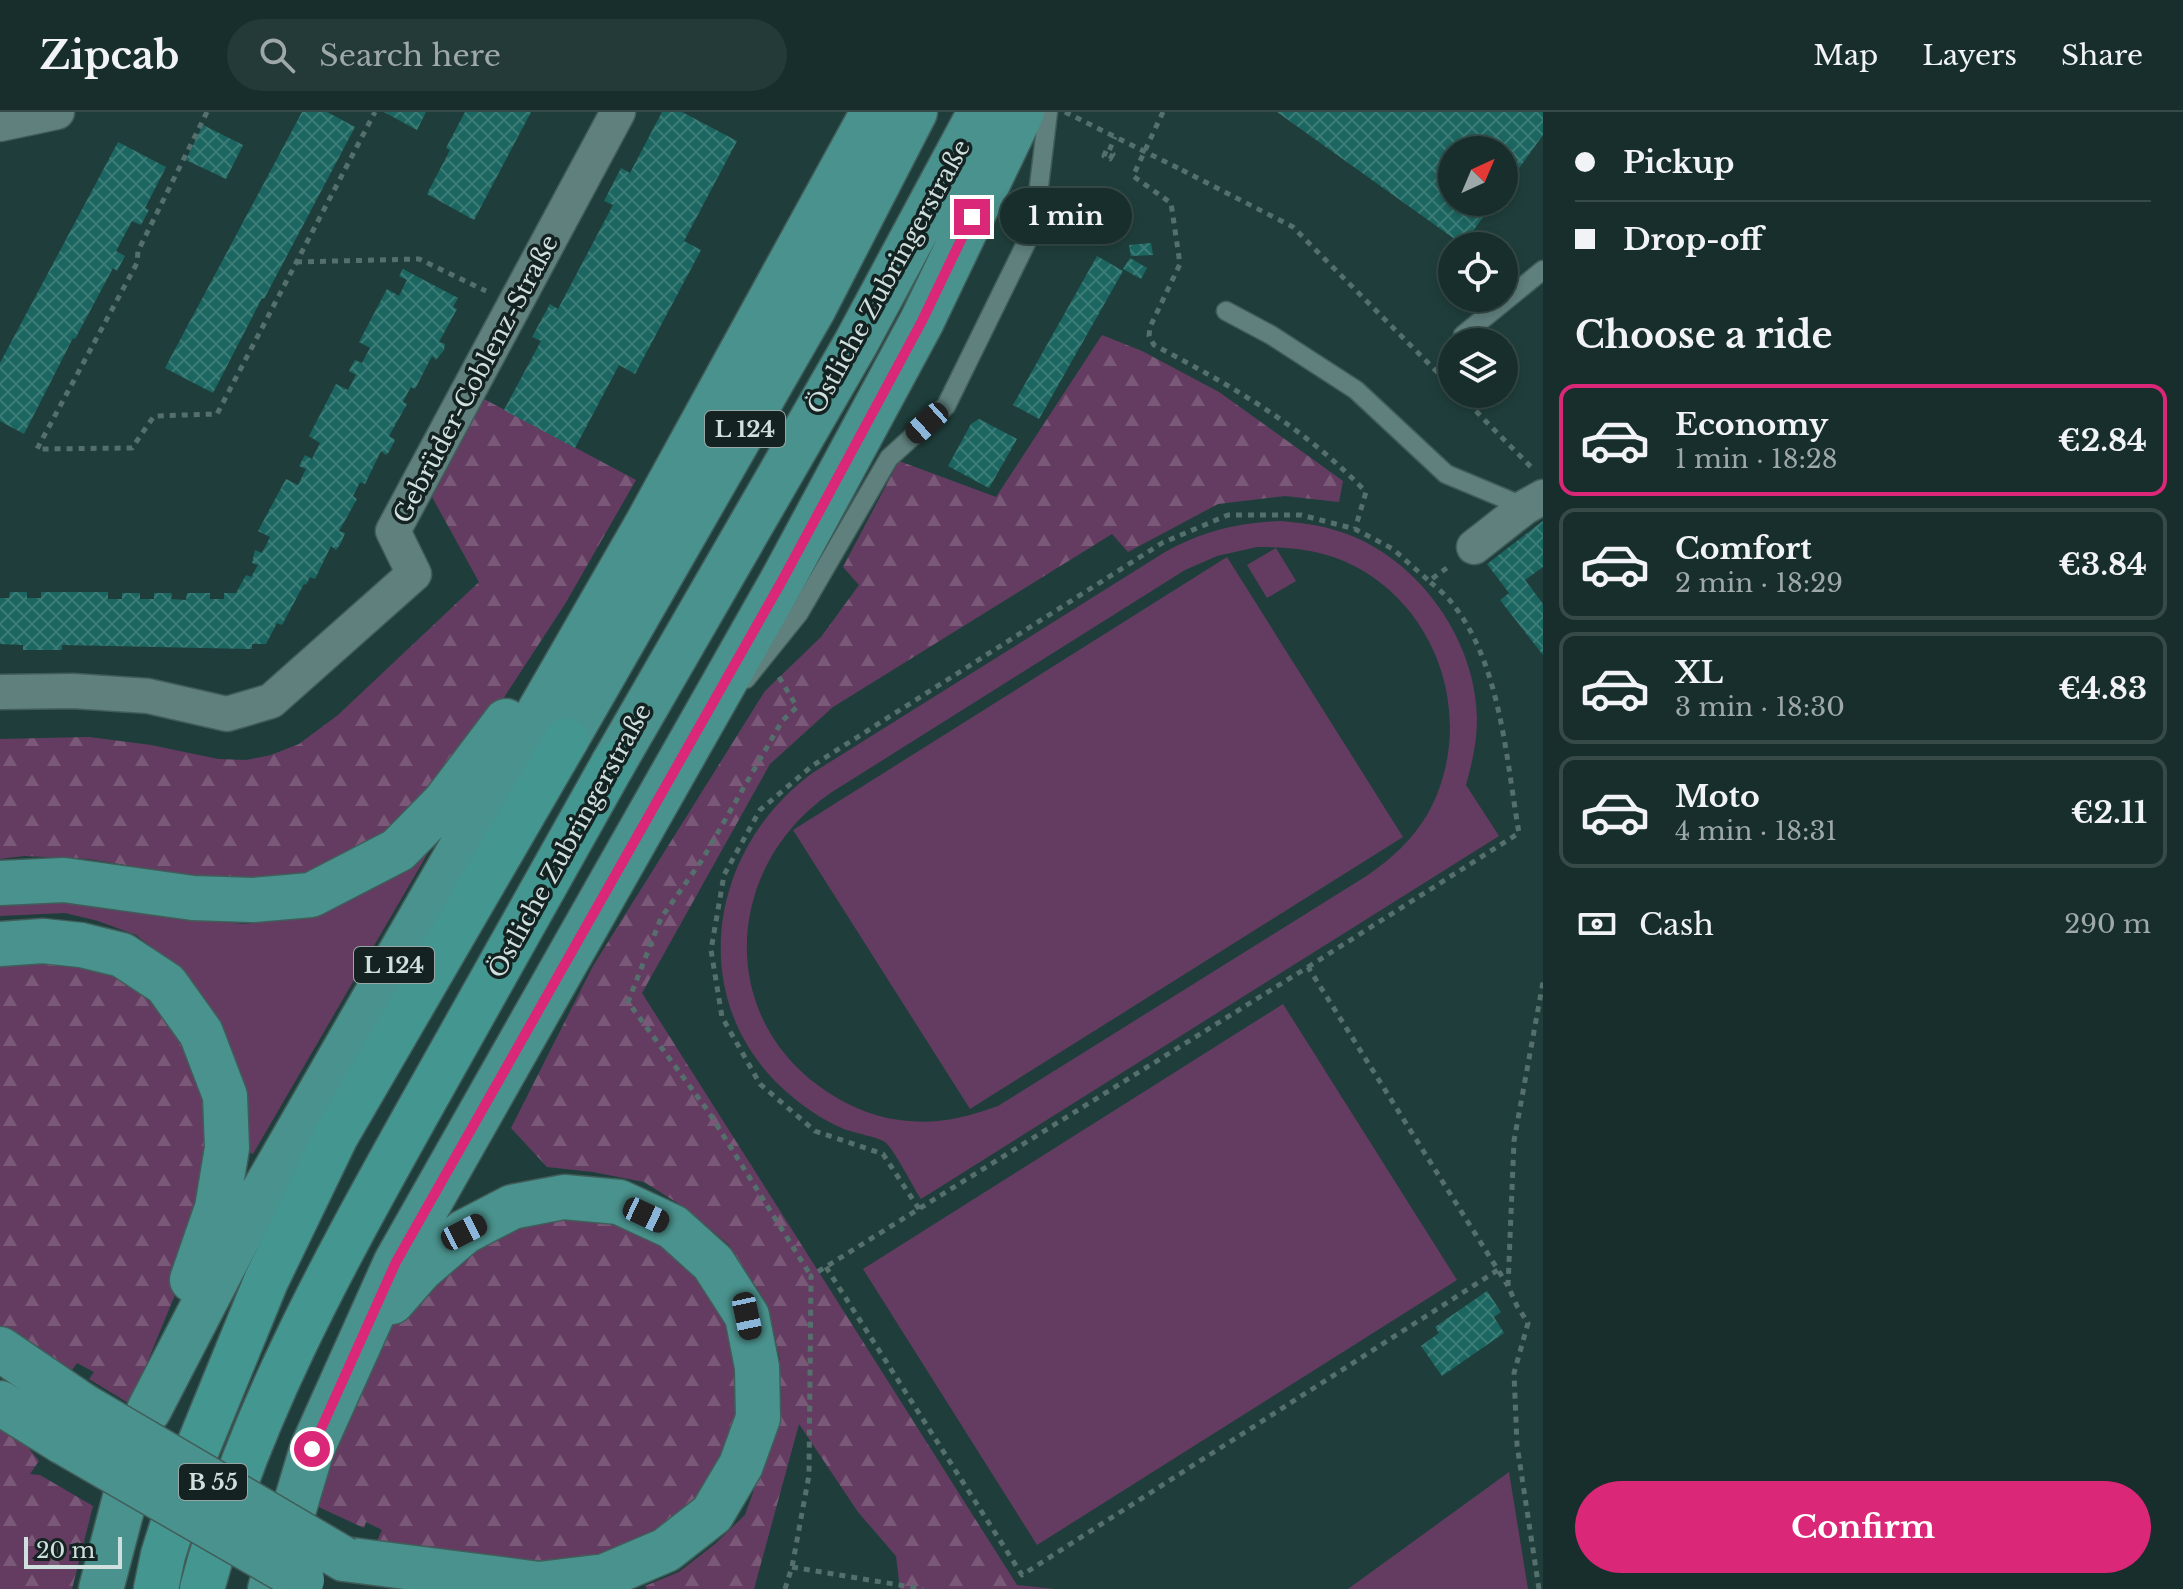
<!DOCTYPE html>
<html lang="en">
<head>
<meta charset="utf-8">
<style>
	:root { --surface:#172e2c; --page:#243a38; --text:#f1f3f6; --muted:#9ea8a9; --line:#364a48; --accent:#db2777 }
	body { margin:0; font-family:"Libre Baskerville",serif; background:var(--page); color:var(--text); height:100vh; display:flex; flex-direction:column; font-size:30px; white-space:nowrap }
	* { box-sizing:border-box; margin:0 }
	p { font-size:26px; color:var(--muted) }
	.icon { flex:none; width:44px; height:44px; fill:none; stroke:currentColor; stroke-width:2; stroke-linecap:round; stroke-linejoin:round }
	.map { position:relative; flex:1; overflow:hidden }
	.drawer { display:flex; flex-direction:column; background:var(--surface); width:640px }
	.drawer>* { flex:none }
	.top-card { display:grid; align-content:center; height:176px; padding:0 32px; background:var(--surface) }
	.needle { width:52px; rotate:44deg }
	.controls { position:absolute; left:1438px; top:24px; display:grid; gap:16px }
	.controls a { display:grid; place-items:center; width:80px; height:80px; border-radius:50%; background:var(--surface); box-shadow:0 4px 12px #0003,0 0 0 2px var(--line); font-size:40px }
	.scale { position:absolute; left:24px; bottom:20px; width:98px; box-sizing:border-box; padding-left:8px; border:4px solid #cfe0de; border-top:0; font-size:22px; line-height:28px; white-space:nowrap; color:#cfe0de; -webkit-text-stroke:6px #142221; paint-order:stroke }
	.end { position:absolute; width:36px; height:36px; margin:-18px; border:10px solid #db2777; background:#fff; box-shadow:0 0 0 4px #fff }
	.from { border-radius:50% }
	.bubble { position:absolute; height:56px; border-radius:28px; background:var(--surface); box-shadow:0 4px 12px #0003,0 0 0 2px var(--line); font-size:26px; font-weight:800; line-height:56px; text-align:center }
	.car { position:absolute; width:24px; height:48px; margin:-24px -12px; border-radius:10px; box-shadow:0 0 6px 2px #0007; background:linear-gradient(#222 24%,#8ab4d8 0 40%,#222 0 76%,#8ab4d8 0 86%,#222 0) }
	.top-card b { display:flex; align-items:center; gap:28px; height:76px; font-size:30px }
	.top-card b+b { border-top:2px solid var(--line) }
	.top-card i { width:20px; height:20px; background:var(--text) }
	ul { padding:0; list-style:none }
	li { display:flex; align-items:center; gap:24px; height:112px; margin:0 16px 12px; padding:0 16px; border:4px solid var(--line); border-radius:16px }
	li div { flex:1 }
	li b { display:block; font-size:30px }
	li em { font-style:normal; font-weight:800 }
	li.current { border-color:var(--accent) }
	li>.icon { width:72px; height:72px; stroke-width:1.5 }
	h2 { padding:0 32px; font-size:36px; line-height:96px }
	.pay { display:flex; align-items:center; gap:20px; height:88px; padding:0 32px; font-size:30px }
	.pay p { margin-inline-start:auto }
	.action { display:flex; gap:16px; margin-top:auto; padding:16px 32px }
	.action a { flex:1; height:92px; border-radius:48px; background:var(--accent); color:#fff; font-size:32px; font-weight:800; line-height:92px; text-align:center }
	header { display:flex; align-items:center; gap:48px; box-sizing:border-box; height:112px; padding:0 40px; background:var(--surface); border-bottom:2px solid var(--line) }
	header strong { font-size:38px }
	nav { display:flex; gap:44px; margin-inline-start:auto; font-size:28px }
	.search { width:560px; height:72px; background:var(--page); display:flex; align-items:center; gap:20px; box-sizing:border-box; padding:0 28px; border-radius:44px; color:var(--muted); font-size:30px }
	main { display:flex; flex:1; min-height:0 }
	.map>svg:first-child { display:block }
	.green { fill:#653c61; fill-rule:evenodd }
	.forest { fill:url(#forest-firs) }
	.building { fill:url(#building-cross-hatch) }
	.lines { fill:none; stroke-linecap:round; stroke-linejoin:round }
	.service-casing { stroke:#415d5a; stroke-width:21 }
	.minor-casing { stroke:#415d5a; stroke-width:37 }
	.trunk-casing { stroke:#415d5a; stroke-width:47 }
	.motorway-casing { stroke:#415d5a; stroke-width:47 }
	.path { stroke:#556f6d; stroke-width:5; stroke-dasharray:6 6; stroke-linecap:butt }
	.service { stroke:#5f807d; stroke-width:18 }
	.minor { stroke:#5f807d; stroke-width:34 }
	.trunk { stroke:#4a928d; stroke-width:44 }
	.motorway { stroke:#449791; stroke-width:44 }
	.trunk-bridge-casing { stroke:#415d5a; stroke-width:47; stroke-linecap:butt }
	.path-bridge { stroke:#556f6d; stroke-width:5; stroke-dasharray:6 6; stroke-linecap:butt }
	.trunk-bridge { stroke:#4a928d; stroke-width:44 }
	.route { stroke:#db2777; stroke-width:10 }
	.labels { text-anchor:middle; stroke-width:7; stroke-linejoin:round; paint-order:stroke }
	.shield { fill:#142221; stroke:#97a7a5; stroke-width:2 }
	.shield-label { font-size:22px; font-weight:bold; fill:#cfe0de }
	.street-label { font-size:24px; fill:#cfe0de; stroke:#142221 }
</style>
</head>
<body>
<header>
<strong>Zipcab</strong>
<div class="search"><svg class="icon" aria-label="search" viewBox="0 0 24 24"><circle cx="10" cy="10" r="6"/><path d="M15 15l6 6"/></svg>Search here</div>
<nav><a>Map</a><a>Layers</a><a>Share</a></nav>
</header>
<main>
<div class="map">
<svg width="1543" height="1477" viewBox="0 0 1543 1477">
	<defs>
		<pattern id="forest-firs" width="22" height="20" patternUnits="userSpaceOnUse" patternTransform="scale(2)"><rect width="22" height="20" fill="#653c61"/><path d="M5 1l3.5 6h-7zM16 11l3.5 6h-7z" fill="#7a5877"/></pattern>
		<pattern id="building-cross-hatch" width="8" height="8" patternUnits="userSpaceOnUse" patternTransform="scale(2)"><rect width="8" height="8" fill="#1c6661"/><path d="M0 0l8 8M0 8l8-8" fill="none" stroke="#3c7c77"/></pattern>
	</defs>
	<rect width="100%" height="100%" fill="#1f3e3b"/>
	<!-- green -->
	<path class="green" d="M 1282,409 C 1298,411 1315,412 1331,417 C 1412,438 1476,523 1477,607 C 1477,630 1472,651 1466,673 L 1499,724 L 921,1087 C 913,1075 894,1037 885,1030 C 878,1025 854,1021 844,1017 C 820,1007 798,991 779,973 C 684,880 712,733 814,660 L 1165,440 C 1203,419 1239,410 1282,409 ZM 1257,435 C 1287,435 1318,437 1346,450 C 1441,493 1478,613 1427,703 C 1412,728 1391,747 1368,763 L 998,994 C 968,1005 940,1012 908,1009 C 880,1007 852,996 829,981 C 715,908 723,754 832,680 L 1185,458 L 1217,444 Z
		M 1276,436 L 1296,469 L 1267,486 L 1247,453 Z
		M 1227,445 L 1403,725 L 970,997 L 793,718 Z
		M 426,735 L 429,739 L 253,1042 L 245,1038 L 169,849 L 136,823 L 98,809 L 65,801 L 0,804 L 0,785 L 14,783 L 193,807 L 244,812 L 275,809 L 307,801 Z
		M 1283,892 L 1457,1168 L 1037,1433 L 863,1157 Z
		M 1509,1360 L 1528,1477 L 1348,1477 Z"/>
	<!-- forest -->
	<path class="forest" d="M 1102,223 L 1142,239 L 1219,280 L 1343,369 L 1339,390 L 1285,384 L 1218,392 L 1128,440 L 1112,422 L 833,595 L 770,652 L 642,881 L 1017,1473 L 1055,1477 L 900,1477 L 896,1444 L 858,1400 L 799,1312 L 754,1477 L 647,1477 L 645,1474 L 679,1460 L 715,1432 L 745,1403 L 780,1305 L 780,1248 L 769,1199 L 729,1133 L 687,1097 L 644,1070 L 593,1060 L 547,1055 L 511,1016 L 593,854 L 765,579 L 821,525 L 859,473 L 843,455 L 899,349 L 996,385 Z
		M 484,287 L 636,368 L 565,492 L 471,636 L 406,702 L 363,736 L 311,760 L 278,766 L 215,768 L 89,747 L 24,744 L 0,747 L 0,627 L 89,625 L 151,633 L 218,647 L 246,648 L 271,643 L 299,632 L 338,603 L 479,470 L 432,385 Z
		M 0,845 L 86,848 L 148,883 L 176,917 L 208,993 L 208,1068 L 177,1178 L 130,1292 L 89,1267 L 94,1260 L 77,1251 L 67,1265 L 0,1214 Z
		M 537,1107 L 604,1107 L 658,1128 L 710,1178 L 729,1217 L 737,1244 L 738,1289 L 730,1329 L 695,1389 L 647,1425 L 626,1435 L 597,1443 L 521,1454 L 376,1431 L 382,1418 L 366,1410 L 364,1416 L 310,1391 L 383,1226 L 411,1186 L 457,1142 Z
		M 0,1315 L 26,1333 L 39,1349 L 30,1362 L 40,1363 L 93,1394 L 72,1477 L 0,1477 Z"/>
	<!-- building -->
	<path class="building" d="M 302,0 L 327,0 L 355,15 L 264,187 L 262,186 L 213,281 L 165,256 Z
		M 384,0 L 426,0 L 417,18 Z
		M 465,0 L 531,0 L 474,108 L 427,82 L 450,38 L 446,36 Z
		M 662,0 L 682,0 L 737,29 L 684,129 L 701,138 L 635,262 L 619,253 L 575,336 L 504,298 L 541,229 L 532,225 L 550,192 L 558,197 L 613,93 L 604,89 L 621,56 L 630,61 Z
		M 1277,0 L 1543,0 L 1543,23 L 1504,77 L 1504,38 L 1452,38 L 1452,90 L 1494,90 L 1463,133 Z
		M 203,13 L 243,33 L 226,67 L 186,48 Z
		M 118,30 L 166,55 L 145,96 L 149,98 L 141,113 L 132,109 L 116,139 L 125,144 L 117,159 L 113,156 L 75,227 L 73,226 L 24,322 L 0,309 L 0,251 Z
		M 1070,92 L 1114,114 L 1104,134 L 1060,111 Z
		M 1151,131 L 1153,143 L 1131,144 L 1129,133 Z
		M 1097,144 L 1123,159 L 1039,307 L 1013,293 Z
		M 1130,146 L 1147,156 L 1141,167 L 1123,157 Z
		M 403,157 L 458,186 L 453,195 L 457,197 L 439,230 L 445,232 L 444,238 L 436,248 L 432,244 L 415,277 L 411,275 L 407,282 L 403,290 L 407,292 L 389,324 L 395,328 L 389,340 L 386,343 L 381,339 L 365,372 L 360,370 L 353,384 L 357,387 L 339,419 L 345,421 L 341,431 L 336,438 L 331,434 L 315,467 L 310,465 L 306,473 L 304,472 L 282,513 L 277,511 L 266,532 L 252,532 L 252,537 L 62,533 L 62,538 L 23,538 L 23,533 L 0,532 L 0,486 L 9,486 L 10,480 L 27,480 L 27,486 L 41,486 L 41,480 L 108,480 L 108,487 L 122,487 L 122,481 L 140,481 L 140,487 L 154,487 L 154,481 L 172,481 L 171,487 L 186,488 L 187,481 L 210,481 L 210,487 L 224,487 L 224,481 L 236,481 L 246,463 L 251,465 L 258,453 L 252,451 L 255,438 L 262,441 L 270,425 L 258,419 L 286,367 L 298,373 L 306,357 L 299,354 L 305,343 L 312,347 L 320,331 L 309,324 L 336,272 L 348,278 L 356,263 L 349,259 L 355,248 L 362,251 L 370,236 L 359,230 L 387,177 L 399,184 L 407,168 L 399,164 Z
		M 979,307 L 1017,327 L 989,376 L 948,354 L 971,312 Z
		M 1543,409 L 1543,455 L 1525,468 L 1543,492 L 1543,543 L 1500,488 L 1509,481 L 1487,452 Z
		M 1487,1179 L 1501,1200 L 1494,1205 L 1504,1221 L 1442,1264 L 1421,1234 L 1439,1221 L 1435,1215 Z"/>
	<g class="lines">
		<defs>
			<path id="service" d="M 1226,199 L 1271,223 L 1356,278 L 1446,362 L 1525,395
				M 1463,223 L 1543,158
				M 746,567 L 799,501 L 889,346 L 946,294 L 1034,115 L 1048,0"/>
			<path id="minor" d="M 0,12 L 57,0
				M 1474,435 L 1525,395 L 1543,385
				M 0,580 L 73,579 L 148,584 L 227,602 L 271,589 L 414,462 L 393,419 L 618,0"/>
			<path id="trunk" d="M 566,628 L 814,196 L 915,0
				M 613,652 L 856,231 L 980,0
				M 0,771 L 64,768 L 193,786 L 253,788 L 311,783 L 398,738 L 444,691 L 506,609
				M 0,832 L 43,829 L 81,833 L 122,843 L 166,872 L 201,921 L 225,984 L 227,1036 L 217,1096 L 192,1168
				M 0,1237 L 82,1293
				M 0,1291 L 63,1330
				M 149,1298 L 252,1099 L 647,412 L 873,0
				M 344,1447 L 539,1472 L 605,1464 L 666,1438 L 712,1402 L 741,1353 L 758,1306 L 757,1255 L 747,1204 L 713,1151 L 673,1115 L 619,1090 L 564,1085 L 512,1095 L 464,1120 L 421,1157 L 392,1190
				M 101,1477 L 139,1332
				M 270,1477 L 312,1337 L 396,1150 L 783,467 L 922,209 L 1022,0"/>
			<path id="motorway" d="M 156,1477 L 163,1443 L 194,1345 L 266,1169 L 336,1024 L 566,628
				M 202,1477 C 246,1309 331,1156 415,1005 C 481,887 547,770 613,652"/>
		</defs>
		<!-- service casing -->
		<use href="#service" class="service-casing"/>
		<!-- minor casing -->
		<use href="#minor" class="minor-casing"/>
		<!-- trunk casing -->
		<use href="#trunk" class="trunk-casing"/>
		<!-- motorway casing -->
		<use href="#motorway" class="motorway-casing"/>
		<!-- path -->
		<path class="path" d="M 207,0 L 138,139 L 137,151 L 37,337 L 132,336 L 154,304 L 217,302 L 375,0
			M 1163,0 L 1133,64 L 1171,91 L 1180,152 L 1150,215 L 1149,224 L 1154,233 C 1232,274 1304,315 1366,380 L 1355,417
			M 1106,39 L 1104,44 L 1110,47 L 1113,42 L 1109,39 L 1115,25
			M 1182,58 L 1293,115 L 1452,275
			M 296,150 L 419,147 L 486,179
			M 1459,282 L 1531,355
			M 779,565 L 797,595 L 782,609 L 702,748 L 661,806 L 628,890 L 708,999 L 811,1164
			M 1308,855 L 1519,721 C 1506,647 1501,552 1452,491 C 1446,483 1437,476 1430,470
			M 919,1097 L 883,1042 L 815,1019 L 760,972 L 722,905 L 711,838 L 724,763 L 760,698 L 812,654 L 1162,431 L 1228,403 L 1301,403 L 1355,417 L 1393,437 L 1429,469 L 1451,453
			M 826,1155 L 1022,1463 L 1498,1158
			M 792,1455 L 923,1477
			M 785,1477 L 792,1455 L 809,1363 L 811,1164 L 1308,855 L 1508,1174
			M 1539,1477 L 1517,1333 L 1514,1261 L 1528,1211 L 1517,1194 L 1508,1174 L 1514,1029 L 1543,870"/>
		<!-- service -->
		<use href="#service" class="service"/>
		<!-- minor -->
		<use href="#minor" class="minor"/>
		<!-- trunk -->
		<use href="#trunk" class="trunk"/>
		<!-- motorway -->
		<use href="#motorway" class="motorway"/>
		<defs>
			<path id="trunk-bridge" d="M 82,1293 L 344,1447
				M 63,1330 L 302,1468"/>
		</defs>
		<!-- trunk-bridge casing -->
		<use href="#trunk-bridge" class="trunk-bridge-casing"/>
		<!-- path-bridge -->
		<path class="path-bridge" d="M 1065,0 L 1182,58"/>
		<!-- trunk-bridge -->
		<use href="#trunk-bridge" class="trunk-bridge"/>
	</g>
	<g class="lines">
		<!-- route -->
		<path class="route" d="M 312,1337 L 396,1150 L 783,467 L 922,209 L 972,105"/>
	</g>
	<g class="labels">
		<!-- shield labels -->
		<g class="shield">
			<rect x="705" y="299" width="80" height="36" rx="6"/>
			<rect x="354" y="835" width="80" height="36" rx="6"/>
			<rect x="179" y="1352" width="68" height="36" rx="6"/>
		</g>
		<g class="shield-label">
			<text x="745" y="325">L 124</text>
			<text x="394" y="861">L 124</text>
			<text x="213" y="1378">B 55</text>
		</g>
		<!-- street labels -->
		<g class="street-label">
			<text transform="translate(889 165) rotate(-61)" y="8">Östliche Zubringerstraße</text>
			<text transform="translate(476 267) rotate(-62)" y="8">Gebrüder-Coblenz-Straße</text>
			<text transform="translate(570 729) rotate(-61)" y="8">Östliche Zubringerstraße</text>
		</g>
	</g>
</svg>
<div class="controls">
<a><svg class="needle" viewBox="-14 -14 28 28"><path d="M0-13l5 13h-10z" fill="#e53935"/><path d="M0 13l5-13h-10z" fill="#9ea8a9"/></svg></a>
<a><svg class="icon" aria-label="locate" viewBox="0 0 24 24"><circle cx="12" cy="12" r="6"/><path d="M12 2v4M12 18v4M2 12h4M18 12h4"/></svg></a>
<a><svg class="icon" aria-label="layers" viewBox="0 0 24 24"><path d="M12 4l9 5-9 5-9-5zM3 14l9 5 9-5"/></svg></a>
</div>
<div class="scale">20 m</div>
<i class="end from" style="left:312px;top:1337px"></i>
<i class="end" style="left:972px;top:105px"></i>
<div class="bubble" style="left:1000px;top:76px;width:132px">1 min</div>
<i class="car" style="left:927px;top:311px;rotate:228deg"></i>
<i class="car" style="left:646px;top:1103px;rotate:115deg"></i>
<i class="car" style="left:464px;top:1120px;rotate:63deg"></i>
<i class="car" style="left:747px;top:1204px;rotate:168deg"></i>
</div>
<section class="drawer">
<div class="top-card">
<b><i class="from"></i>Pickup</b>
<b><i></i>Drop-off</b>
</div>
<h2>Choose a ride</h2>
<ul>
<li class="current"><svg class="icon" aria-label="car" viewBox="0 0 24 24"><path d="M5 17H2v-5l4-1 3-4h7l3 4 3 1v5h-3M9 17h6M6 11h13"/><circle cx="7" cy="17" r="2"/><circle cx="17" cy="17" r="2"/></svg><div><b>Economy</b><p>1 min · 18:28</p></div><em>€2.84</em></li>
<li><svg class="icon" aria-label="car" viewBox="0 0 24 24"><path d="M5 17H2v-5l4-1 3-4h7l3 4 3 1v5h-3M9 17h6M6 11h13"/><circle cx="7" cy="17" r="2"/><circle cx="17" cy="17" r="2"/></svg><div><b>Comfort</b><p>2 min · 18:29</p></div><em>€3.84</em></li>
<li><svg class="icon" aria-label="car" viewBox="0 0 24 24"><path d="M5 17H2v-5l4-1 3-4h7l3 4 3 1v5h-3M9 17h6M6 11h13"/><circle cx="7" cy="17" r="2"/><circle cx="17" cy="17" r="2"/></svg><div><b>XL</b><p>3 min · 18:30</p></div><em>€4.83</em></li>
<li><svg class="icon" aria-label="car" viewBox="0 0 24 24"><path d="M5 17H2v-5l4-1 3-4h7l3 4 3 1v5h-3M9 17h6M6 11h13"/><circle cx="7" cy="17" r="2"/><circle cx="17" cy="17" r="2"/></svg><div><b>Moto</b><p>4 min · 18:31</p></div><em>€2.11</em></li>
</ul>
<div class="pay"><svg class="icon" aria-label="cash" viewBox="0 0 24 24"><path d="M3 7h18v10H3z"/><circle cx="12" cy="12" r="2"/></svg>Cash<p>290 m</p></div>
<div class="action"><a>Confirm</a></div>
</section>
</main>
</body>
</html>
